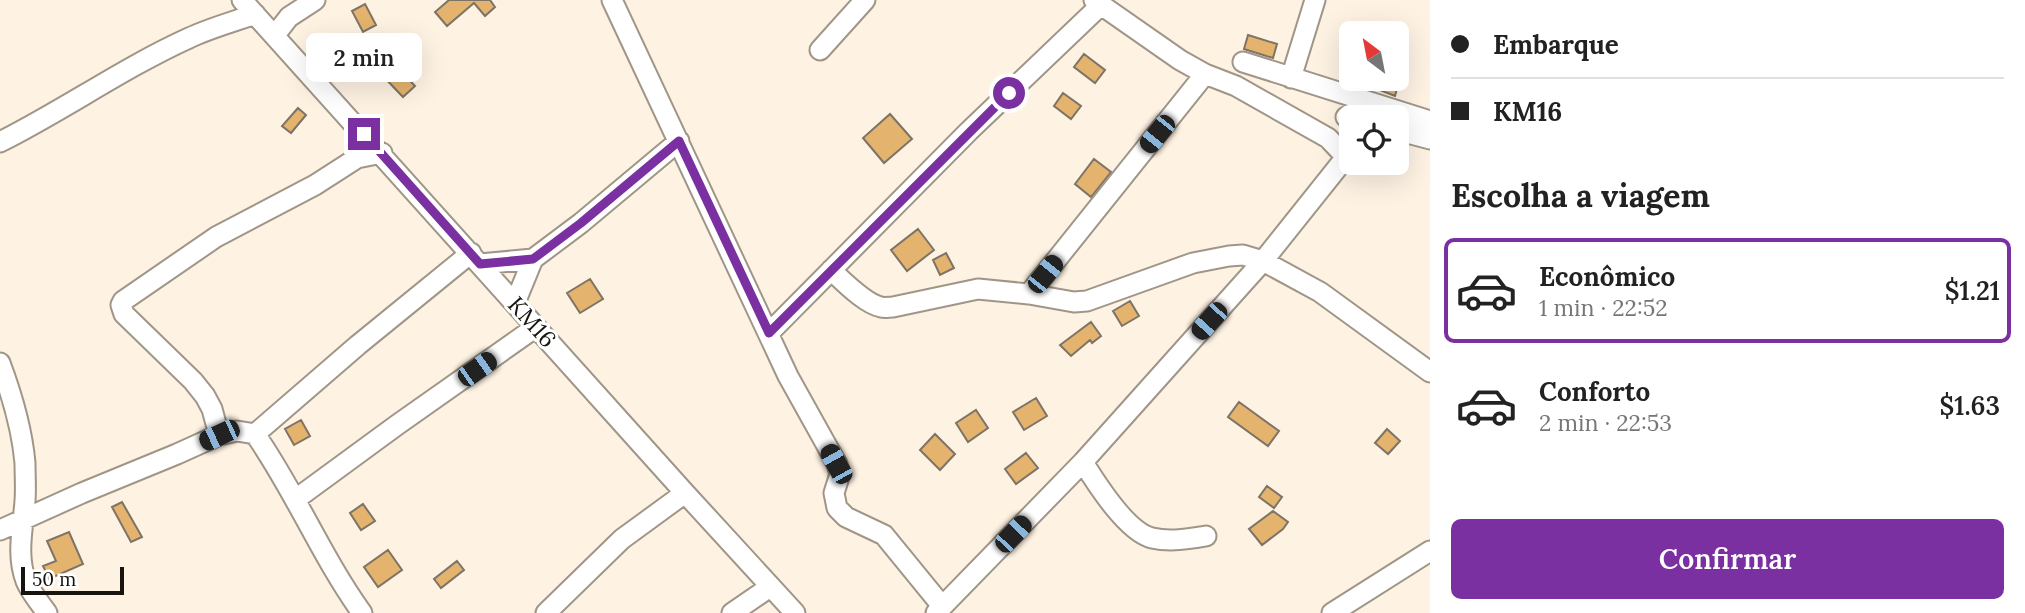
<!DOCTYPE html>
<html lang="pt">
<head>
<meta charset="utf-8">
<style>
	:root { --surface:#fff; --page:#f2f2f2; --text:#222; --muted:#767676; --line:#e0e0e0; --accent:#7b30a1 }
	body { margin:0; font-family:Lora,serif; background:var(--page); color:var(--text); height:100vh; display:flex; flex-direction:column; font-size:26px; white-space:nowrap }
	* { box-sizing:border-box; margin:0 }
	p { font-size:23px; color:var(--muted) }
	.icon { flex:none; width:38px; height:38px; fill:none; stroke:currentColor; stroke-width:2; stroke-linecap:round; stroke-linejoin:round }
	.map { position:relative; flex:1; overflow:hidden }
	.sheet { display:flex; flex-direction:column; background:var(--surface); width:595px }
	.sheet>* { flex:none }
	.banner { display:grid; align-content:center; height:154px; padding:0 21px; background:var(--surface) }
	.needle { width:46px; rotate:328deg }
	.buttons { position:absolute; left:1339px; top:21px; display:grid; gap:14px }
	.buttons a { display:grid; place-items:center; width:70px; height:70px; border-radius:10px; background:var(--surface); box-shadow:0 7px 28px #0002; font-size:35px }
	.scale { position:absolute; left:21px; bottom:18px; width:103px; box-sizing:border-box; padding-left:7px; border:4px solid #17140f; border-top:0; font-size:19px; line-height:24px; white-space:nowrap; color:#17140f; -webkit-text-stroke:5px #fff; paint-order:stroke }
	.end { position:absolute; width:32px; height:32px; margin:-16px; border:9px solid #7b30a1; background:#fff; box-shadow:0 0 0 4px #fff }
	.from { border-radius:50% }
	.bubble { position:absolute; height:49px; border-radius:10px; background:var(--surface); box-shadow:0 7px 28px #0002; font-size:23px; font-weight:600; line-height:49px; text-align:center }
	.car { position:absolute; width:21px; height:42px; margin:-21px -10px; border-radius:9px; box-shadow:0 0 5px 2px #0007; background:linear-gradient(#222 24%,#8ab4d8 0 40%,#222 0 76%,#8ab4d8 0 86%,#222 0) }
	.banner b { display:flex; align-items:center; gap:24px; height:66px; font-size:26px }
	.banner b+b { border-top:2px solid var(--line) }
	.banner i { width:18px; height:18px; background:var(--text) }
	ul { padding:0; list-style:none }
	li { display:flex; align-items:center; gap:21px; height:105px; margin:0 14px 10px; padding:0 7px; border:4px solid transparent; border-radius:10px }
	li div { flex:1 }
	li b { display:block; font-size:26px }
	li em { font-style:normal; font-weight:600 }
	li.selected { border-color:var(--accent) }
	li>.icon { width:63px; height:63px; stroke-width:1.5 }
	h2 { padding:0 21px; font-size:32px; line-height:84px }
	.cta { display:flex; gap:14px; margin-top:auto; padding:14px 21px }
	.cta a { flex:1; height:80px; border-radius:10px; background:var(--accent); color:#fff; font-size:28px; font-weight:600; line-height:80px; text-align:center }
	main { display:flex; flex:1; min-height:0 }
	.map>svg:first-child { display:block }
	.building { fill:#e4b36d; stroke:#7d7366; stroke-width:2 }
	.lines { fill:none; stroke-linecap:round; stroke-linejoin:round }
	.minor-casing { stroke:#a09688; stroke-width:23 }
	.minor { stroke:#fff; stroke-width:19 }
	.route { stroke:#7b30a1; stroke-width:9 }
	.labels { text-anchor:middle; stroke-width:6; stroke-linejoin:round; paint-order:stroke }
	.street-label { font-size:23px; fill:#17140f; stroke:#fff }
</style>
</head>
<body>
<main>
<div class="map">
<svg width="1430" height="613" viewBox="0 0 1430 613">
	<rect width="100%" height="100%" fill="#fef2e3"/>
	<!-- building -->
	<path class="building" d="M 449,0 L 490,0 L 495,7 L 485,16 L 474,3 L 447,26 L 435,12 Z
		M 365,4 L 376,25 L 363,32 L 352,11 Z
		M 1248,35 L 1277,44 L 1273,58 L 1244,49 Z
		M 1084,54 L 1105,70 L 1095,83 L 1074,67 Z
		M 394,64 L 415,86 L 403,97 L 382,75 Z
		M 1351,79 L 1381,79 L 1398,85 L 1395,96 Z
		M 1063,93 L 1081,106 L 1071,119 L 1054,106 Z
		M 298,108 L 306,115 L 291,133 L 282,126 Z
		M 890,114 L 912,139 L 884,163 L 863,138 Z
		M 1094,159 L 1111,172 L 1091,197 L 1075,184 Z
		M 918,229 L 934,250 L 907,271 L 891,250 Z
		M 946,253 L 954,268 L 940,275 L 933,260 Z
		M 590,279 L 603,299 L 580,313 L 567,293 Z
		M 1130,301 L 1139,316 L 1122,326 L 1113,311 Z
		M 1091,322 L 1101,336 L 1092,343 L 1090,340 L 1071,356 L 1060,345 Z
		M 1036,398 L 1047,416 L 1024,430 L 1013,412 Z
		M 1239,402 L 1279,431 L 1268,446 L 1228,417 Z
		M 976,410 L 988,428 L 968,442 L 956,423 Z
		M 301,420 L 310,436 L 294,445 L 285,429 Z
		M 1387,429 L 1400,441 L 1388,454 L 1375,443 Z
		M 935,434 L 955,454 L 940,470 L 920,450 Z
		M 1026,453 L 1038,468 L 1016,484 L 1005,469 Z
		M 1267,486 L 1282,497 L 1274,508 L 1259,497 Z
		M 122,502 L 142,537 L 131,542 L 112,507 Z
		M 363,504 L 375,521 L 361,530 L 350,513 Z
		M 1273,511 L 1288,522 L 1283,529 L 1262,545 L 1249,529 Z
		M 69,532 L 83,564 L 49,579 L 43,566 L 56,561 L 47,541 Z
		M 388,550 L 402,570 L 378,587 L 364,567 Z
		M 457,561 L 464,570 L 441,588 L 434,579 Z"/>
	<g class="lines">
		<defs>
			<path id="minor" d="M 242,0 L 685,493 L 795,613
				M 612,0 L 788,376 L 837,464 L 840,474 L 834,493 L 837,508 L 846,517 L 884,535 L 942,606
				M 275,35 L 289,17 L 315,0
				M 820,50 L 865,0
				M 1243,62 L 1430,121
				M 1291,78 L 1315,0
				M 1346,117 L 1351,119
				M 1396,130 L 1430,139
				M 0,142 C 64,110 123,68 189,38 C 210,28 233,22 255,14
				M 480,264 L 533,259
				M 831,270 C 843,281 865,304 881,307 C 885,308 889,307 893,307 L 978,289 L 1029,294 L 1074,302 L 1087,301 L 1193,263 L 1229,256 L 1243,255 L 1263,261 L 1320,292 L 1430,372
				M 1029,294 L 1205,74
				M 515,303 L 533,259 L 581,223 L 679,141
				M 769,333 L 969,131 L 1101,5
				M 0,363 C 12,395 22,429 25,463 C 25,475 26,489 25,501 C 23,528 16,555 26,581 C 31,593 40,603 47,613
				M 255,434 L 358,345 L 471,253
				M 219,435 L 212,409 L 205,396 L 193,381 L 124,314 L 121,305 L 123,301 L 216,237 L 315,185 L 357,158 L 382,153
				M 1083,462 C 1096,483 1127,532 1152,538 C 1170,542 1188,539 1206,536
				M 296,499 L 397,425 L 536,327
				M 0,530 L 82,493 L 177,454 L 219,435 L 237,431 L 255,434 C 295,491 321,556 362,613
				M 546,613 L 622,539 L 685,493
				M 732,613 L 770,587
				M 936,613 L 1083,462 L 1263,261 L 1346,157 L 1328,138 L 1236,86 L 1205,74 L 1180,60 L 1094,0
				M 1332,613 L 1430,551"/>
		</defs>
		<!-- minor casing -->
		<use href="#minor" class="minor-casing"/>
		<!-- minor -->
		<use href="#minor" class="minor"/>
	</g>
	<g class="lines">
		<!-- route -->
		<path class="route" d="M 364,134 L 480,264 L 533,259 L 581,223 L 679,141 L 769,333 L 1009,93"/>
	</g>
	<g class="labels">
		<!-- street labels -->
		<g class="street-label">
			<text transform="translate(532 322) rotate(48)" y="8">KM16</text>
		</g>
	</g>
</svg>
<div class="buttons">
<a><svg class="needle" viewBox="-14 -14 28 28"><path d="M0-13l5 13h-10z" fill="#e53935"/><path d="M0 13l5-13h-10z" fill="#767676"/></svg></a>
<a><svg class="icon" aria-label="locate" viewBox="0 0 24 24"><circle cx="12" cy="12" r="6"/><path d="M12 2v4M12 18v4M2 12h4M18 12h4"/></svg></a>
</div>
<div class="scale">50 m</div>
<i class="end from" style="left:1009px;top:93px"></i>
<i class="end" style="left:364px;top:134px"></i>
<div class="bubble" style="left:306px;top:33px;width:116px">2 min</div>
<i class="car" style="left:1157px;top:134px;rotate:219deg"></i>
<i class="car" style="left:1045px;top:274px;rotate:39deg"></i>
<i class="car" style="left:1209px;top:321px;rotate:222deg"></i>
<i class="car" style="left:477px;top:369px;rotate:55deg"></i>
<i class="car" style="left:219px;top:435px;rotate:245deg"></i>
<i class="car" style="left:836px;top:464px;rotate:331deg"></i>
<i class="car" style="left:1013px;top:534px;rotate:44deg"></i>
</div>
<section class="sheet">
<div class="banner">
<b><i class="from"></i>Embarque</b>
<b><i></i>KM16</b>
</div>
<h2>Escolha a viagem</h2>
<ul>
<li class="selected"><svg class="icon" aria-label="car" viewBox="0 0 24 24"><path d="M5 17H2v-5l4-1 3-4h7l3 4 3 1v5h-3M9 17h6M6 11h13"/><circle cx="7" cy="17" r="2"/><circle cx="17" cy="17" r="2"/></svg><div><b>Econômico</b><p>1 min · 22:52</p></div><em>$1.21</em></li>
<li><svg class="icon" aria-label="car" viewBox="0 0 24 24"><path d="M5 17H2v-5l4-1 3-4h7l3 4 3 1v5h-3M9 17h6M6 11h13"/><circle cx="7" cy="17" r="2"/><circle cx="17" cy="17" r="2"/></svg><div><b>Conforto</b><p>2 min · 22:53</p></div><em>$1.63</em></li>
</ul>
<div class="cta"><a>Confirmar</a></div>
</section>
</main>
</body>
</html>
